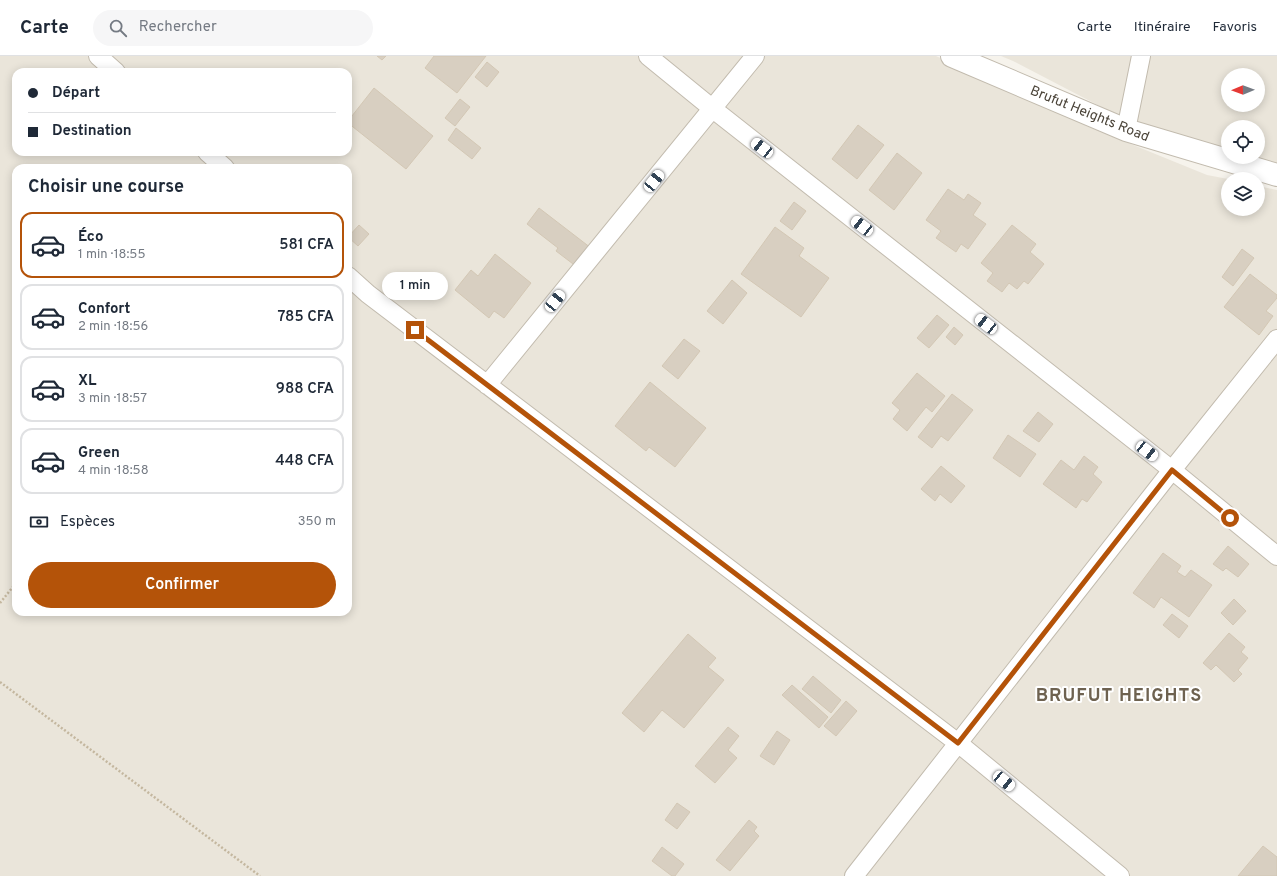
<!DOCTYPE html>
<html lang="fr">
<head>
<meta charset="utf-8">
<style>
	:root { --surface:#fff; --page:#f6f6f7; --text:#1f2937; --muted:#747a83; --line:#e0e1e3; --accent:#b45309 }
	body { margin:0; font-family:Overpass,sans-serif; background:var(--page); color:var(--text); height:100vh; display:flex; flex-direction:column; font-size:15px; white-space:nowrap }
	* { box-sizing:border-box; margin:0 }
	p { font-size:13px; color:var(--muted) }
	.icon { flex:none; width:22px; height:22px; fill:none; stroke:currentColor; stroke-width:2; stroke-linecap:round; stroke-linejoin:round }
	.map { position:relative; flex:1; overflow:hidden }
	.sheet { position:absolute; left:12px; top:108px; width:340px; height:452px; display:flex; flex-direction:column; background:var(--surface); border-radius:12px; box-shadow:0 2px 10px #0003 }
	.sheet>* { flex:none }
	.guide { position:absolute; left:12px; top:12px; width:340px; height:88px; border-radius:12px; box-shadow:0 2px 10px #0003; display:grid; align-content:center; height:88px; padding:0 16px; background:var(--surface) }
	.needle { width:26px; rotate:269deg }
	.tools { position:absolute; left:1221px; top:12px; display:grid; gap:8px }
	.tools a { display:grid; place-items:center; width:44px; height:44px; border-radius:50%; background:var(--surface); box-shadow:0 2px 10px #0003; font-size:20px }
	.end { position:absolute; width:18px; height:18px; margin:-9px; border:5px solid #b45309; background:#fff; box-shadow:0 0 0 2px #fff }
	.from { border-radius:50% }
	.bubble { position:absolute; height:28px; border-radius:14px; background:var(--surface); box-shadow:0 2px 10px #0003; font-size:13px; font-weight:600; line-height:28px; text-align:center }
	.car { position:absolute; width:12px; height:24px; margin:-12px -6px; border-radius:5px; box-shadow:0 0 3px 1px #0007; background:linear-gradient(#fff 24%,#345 0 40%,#fff 0 76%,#345 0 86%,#fff 0) }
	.guide b { display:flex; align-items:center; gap:14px; height:38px; font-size:15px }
	.guide b+b { border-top:1px solid var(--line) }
	.guide i { width:10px; height:10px; background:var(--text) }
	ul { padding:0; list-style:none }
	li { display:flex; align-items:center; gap:12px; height:66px; margin:0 8px 6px; padding:0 8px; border:2px solid var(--line); border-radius:12px }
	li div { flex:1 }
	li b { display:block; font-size:15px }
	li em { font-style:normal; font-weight:600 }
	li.on { border-color:var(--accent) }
	li>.icon { width:36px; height:36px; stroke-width:1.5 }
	h2 { padding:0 16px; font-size:18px; line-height:48px }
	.pay { display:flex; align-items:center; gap:10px; height:44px; padding:0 16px; font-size:15px }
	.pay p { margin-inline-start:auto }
	.cta { display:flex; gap:8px; margin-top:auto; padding:8px 16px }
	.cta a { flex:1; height:46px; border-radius:24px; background:var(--accent); color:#fff; font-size:16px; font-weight:600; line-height:46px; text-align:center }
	header { display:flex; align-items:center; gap:24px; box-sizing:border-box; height:56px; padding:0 20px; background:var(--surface); border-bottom:1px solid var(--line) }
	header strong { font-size:19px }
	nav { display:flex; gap:22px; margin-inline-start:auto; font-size:14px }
	.search { width:280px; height:36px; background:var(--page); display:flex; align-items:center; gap:10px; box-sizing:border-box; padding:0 14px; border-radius:22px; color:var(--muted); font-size:15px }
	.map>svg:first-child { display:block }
	.residential { fill:#eae5da; fill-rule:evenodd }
	.building { fill:#d8cfc1; stroke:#d3c7b4 }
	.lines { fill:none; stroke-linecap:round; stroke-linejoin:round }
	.minor-casing { stroke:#c2bbae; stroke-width:20 }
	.tertiary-casing { stroke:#c2bbae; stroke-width:24 }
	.path { stroke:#c4b79f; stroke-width:2.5; stroke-dasharray:2 2; stroke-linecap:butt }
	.minor { stroke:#fff; stroke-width:18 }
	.tertiary { stroke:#fff; stroke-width:22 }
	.route { stroke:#b45309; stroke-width:5 }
	.labels { text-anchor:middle; stroke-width:4; stroke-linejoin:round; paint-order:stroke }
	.street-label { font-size:14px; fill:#4b4439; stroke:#fff }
	.district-label { font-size:18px; font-weight:bold; letter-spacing:1px; fill:#6e6250; stroke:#fff }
</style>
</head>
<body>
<header>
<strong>Carte</strong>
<div class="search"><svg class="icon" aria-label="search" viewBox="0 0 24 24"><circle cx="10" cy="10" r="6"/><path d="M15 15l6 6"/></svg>Rechercher</div>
<nav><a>Carte</a><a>Itinéraire</a><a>Favoris</a></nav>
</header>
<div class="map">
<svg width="1277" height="820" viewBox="0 0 1277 820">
	<rect width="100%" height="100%" fill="#f6f3ec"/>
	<!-- residential -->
	<path class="residential" d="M 0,0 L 936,0 L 1089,71 L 1207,119 L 1228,123 L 1228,153 L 1258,153 L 1258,130 L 1277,134 L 1277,820 L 0,820 ZM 16,16 L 348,16 L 348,96 L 16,96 ZM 16,112 L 348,112 L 348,556 L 16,556 Z
		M 1001,0 L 1277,0 L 1277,108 L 1251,101 L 1258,101 L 1258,71 L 1228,71 L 1228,94 L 1136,69 L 1013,5 ZM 1228,19 L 1258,19 L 1258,49 L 1228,49 Z"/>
	<!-- building -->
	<path class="building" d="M 377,0 L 386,0 L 382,4 Z
		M 434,0 L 486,0 L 457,37 L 425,12 Z
		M 487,6 L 499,16 L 487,31 L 475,21 Z
		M 374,32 L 433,80 L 406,113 L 348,67 L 348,65 Z
		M 460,43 L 470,51 L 455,70 L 445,62 Z
		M 858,69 L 884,89 L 857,123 L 832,103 Z
		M 456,72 L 481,92 L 472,103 L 448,84 Z
		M 897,97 L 922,117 L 894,154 L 869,134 Z
		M 948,133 L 964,144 L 968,138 L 981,147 L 973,159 L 986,168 L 968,193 L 961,188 L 956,196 L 936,182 L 941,175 L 926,164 Z
		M 794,146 L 806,155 L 792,174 L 780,165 Z
		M 539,152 L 591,192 L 577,211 L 556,195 L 558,192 L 527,168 Z
		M 359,169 L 369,178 L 358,190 L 348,181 Z
		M 1012,169 L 1036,188 L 1030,196 L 1044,208 L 1028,228 L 1024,225 L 1017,233 L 1009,227 L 1002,236 L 987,225 L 993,217 L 981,207 Z
		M 775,171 L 804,192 L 799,200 L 829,222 L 801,261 L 741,218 Z
		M 1242,193 L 1254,202 L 1233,230 L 1222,221 Z
		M 495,198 L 531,227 L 504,262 L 494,255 L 489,262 L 455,234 L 471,214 L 478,220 Z
		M 1250,218 L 1277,239 L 1277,242 L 1266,255 L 1273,260 L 1259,279 L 1224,251 Z
		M 732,224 L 747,237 L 723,268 L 707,255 Z
		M 937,259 L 949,269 L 929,292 L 917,282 Z
		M 954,271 L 963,279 L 955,289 L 946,281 Z
		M 684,283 L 700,295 L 678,323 L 662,310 Z
		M 917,317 L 945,340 L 932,356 L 926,351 L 907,375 L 893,363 L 900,354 L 892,347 Z
		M 650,326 L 706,372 L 675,411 L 649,391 L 646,395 L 615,370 Z
		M 952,338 L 973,354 L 948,385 L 941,380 L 932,392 L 918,381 Z
		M 1038,356 L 1053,368 L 1039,386 L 1023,375 Z
		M 1008,379 L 1036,398 L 1020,421 L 993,402 Z
		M 1084,400 L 1098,411 L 1093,418 L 1102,426 L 1087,446 L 1082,443 L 1076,452 L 1043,428 L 1061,404 L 1074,414 Z
		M 941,410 L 965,430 L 951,447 L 940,438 L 935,445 L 921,433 Z
		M 1228,490 L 1249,508 L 1238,521 L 1226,512 L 1223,515 L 1213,508 Z
		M 1163,497 L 1181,510 L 1177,516 L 1185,521 L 1191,514 L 1212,529 L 1189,561 L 1161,541 L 1154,552 L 1133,537 Z
		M 1234,543 L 1246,555 L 1233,569 L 1221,557 Z
		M 1172,558 L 1188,570 L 1179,582 L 1163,569 Z
		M 1229,577 L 1245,591 L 1241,596 L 1248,602 L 1238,614 L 1242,618 L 1234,626 L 1216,609 L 1211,614 L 1203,607 Z
		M 688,578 L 716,602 L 708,611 L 724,624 L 684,672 L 662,654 L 644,676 L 622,657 Z
		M 813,620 L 841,644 L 831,657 L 802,633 Z
		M 792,629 L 828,661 L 819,672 L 782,639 Z
		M 846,645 L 857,655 L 836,680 L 824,670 Z
		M 728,671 L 739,680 L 728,694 L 737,702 L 715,727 L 695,710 Z
		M 777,675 L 790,684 L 774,709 L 760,700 Z
		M 677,747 L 690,756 L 677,773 L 665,764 Z
		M 749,764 L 757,771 L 754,775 L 759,780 L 730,815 L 716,804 Z
		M 1263,790 L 1277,801 L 1277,820 L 1238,820 Z
		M 662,791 L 684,808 L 675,820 L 672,820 L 652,805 Z"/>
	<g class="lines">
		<defs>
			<path id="minor" d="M 98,0 L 116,16
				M 648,0 L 713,53 L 1172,414 L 1277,500
				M 1126,74 L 1141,0
				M 207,96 L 225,112
				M 348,220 L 368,238 L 958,687 L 1120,820
				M 487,329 L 755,0
				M 854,820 L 1172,414 L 1277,283"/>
			<path id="tertiary" d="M 952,0 L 1126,74 L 1277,119"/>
		</defs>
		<!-- minor casing -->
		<use href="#minor" class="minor-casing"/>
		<!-- tertiary casing -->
		<use href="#tertiary" class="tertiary-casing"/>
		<!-- path -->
		<path class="path" d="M 0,547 L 16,527
			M 0,626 L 260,820"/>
		<!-- minor -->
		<use href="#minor" class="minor"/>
		<!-- tertiary -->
		<use href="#tertiary" class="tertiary"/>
	</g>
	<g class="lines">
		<!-- route -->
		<path class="route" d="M 415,274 L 958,687 L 1172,414 L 1230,462"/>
	</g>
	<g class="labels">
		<!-- street labels -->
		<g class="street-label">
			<text transform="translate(1090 57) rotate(22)" y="5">Brufut Heights Road</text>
		</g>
		<!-- district labels -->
		<g class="district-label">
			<text x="1119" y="645">BRUFUT HEIGHTS</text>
		</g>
	</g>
</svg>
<div class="tools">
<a><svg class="needle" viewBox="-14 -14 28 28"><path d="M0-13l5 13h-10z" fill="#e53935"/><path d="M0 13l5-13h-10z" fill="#747a83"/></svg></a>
<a><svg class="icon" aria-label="locate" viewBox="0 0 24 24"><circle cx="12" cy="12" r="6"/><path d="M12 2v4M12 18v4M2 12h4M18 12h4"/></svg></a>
<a><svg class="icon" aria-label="layers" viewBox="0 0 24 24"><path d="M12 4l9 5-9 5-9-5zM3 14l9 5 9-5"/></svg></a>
</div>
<i class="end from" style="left:1230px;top:462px"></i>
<i class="end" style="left:415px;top:274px"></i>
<div class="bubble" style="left:382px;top:216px;width:66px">1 min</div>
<i class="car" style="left:762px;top:92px;rotate:308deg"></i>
<i class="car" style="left:654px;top:125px;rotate:39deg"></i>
<i class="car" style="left:862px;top:170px;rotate:308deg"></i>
<i class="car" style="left:555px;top:245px;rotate:39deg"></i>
<i class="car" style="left:986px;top:268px;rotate:308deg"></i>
<i class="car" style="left:1147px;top:395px;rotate:128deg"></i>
<i class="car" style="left:1004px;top:725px;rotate:129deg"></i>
<div class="guide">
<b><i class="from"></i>Départ</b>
<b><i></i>Destination</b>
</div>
<section class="sheet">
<h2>Choisir une course</h2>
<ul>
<li class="on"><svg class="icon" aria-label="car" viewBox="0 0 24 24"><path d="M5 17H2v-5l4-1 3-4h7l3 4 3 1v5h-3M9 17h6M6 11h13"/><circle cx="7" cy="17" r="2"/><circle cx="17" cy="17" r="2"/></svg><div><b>Éco</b><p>1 min · 18:55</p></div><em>581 CFA</em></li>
<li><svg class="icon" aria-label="car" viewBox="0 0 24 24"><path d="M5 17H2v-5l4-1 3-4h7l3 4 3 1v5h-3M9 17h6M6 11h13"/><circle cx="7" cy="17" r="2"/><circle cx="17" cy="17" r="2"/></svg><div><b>Confort</b><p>2 min · 18:56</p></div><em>785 CFA</em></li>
<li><svg class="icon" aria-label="car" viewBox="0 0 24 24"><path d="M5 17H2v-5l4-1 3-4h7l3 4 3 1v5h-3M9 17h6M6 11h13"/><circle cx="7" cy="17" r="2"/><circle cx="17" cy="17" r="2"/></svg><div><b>XL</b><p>3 min · 18:57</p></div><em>988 CFA</em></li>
<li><svg class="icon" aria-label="car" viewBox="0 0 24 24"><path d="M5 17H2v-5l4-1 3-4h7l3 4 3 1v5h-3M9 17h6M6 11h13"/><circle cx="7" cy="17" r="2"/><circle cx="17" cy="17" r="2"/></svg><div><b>Green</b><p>4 min · 18:58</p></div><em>448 CFA</em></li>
</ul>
<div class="pay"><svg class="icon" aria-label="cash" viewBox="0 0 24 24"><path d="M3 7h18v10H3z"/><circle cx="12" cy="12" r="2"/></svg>Espèces<p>350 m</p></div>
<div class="cta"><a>Confirmer</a></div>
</section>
</div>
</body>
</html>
